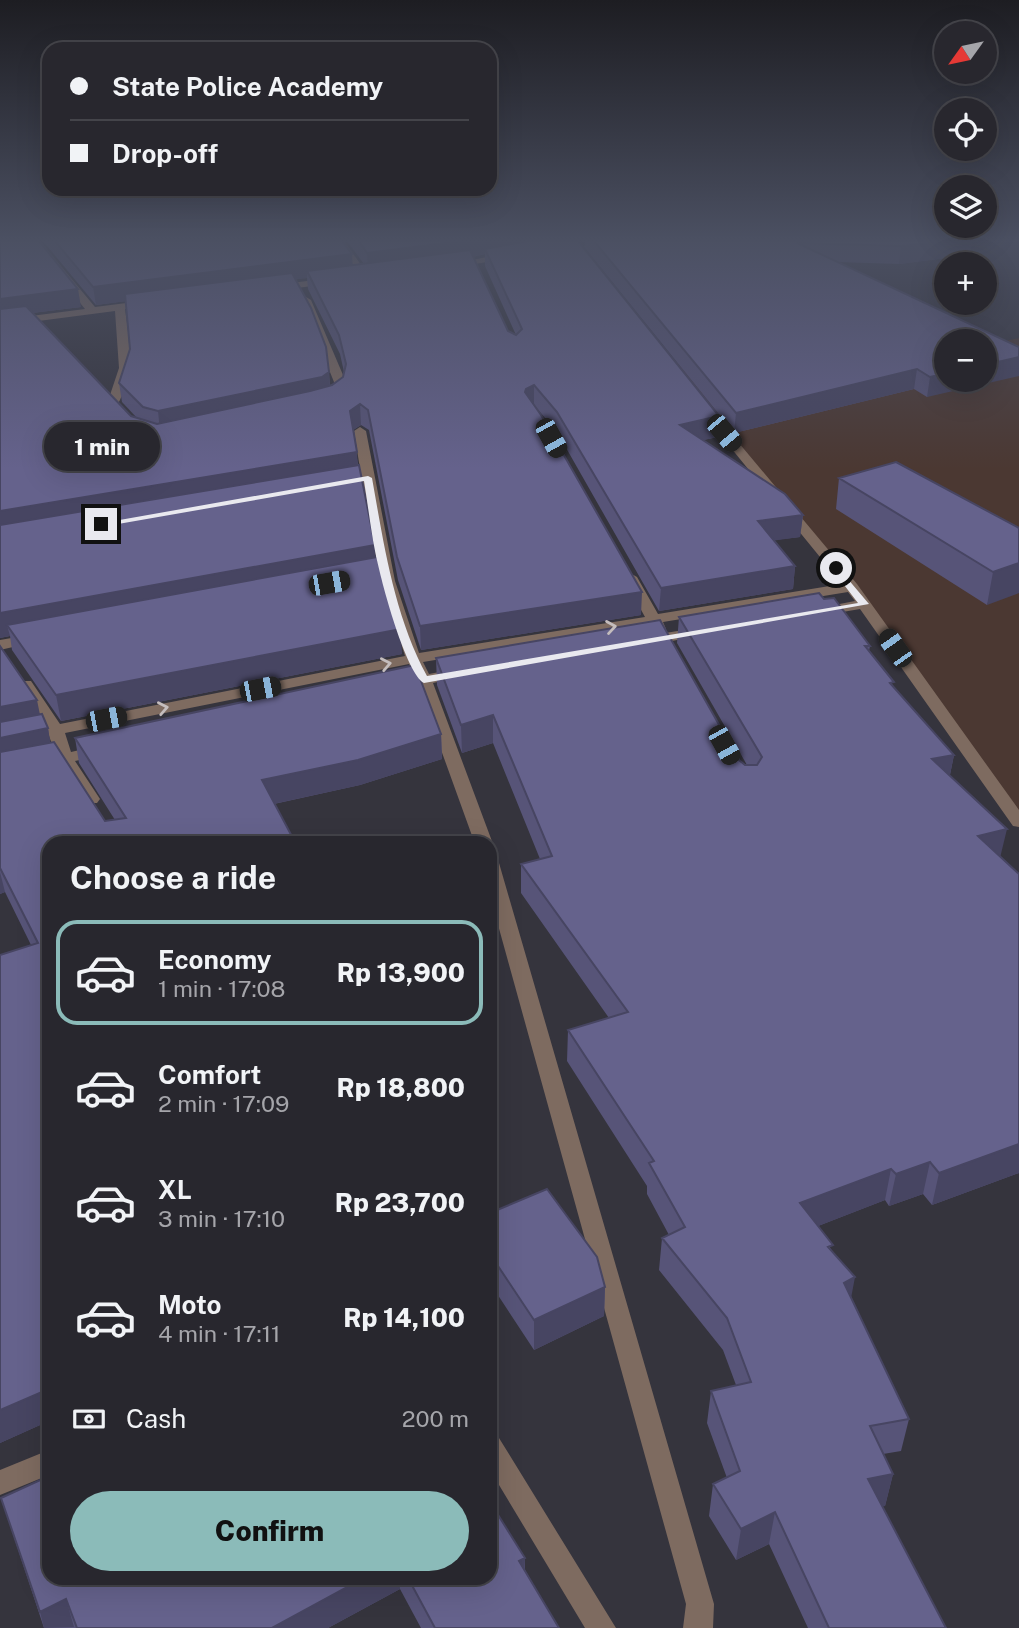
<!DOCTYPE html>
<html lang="en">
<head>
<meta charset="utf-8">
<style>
	:root { --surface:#28272e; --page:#34333a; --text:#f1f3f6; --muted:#a5a5aa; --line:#44444a; --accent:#8bbbb9 }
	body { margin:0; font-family:"Public Sans",sans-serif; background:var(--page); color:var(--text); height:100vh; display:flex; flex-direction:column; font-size:26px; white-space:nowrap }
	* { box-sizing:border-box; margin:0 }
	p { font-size:23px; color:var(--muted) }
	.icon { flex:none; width:38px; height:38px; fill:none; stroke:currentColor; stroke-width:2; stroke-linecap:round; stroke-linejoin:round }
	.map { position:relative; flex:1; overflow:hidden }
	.sheet { position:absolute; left:42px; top:836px; width:455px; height:749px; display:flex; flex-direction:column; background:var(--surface); border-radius:21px; box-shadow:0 7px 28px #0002,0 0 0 2px var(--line) }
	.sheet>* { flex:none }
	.banner { position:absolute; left:42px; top:42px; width:455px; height:154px; border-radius:21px; box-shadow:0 7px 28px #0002,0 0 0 2px var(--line); display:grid; align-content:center; height:154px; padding:0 28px; background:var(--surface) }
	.needle { width:46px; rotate:237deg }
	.tools { position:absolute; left:934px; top:21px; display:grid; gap:14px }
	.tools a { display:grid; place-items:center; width:63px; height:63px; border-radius:50%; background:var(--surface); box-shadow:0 7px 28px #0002,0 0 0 2px var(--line); font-size:35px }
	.end { position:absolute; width:32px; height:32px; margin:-16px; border:9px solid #e9e9ef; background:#111; box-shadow:0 0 0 4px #111 }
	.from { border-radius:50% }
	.bubble { position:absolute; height:49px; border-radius:24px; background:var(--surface); box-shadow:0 7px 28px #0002,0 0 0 2px var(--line); font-size:23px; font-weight:800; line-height:49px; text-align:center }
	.car { position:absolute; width:21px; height:42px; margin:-21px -10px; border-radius:9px; box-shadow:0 0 5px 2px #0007; background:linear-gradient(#222 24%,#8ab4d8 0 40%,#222 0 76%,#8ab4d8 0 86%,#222 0) }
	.banner b { display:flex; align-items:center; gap:24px; height:66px; font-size:26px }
	.banner b+b { border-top:2px solid var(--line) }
	.banner i { width:18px; height:18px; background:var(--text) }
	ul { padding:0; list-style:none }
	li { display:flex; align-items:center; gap:21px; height:105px; margin:0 14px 10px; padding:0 14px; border:4px solid transparent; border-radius:21px }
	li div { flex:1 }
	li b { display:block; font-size:26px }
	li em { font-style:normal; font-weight:800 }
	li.active { border-color:var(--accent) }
	li>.icon { width:63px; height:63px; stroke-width:1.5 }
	h2 { padding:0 28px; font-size:32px; line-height:84px }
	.pay { display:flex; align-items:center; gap:18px; height:77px; padding:0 28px; font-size:26px }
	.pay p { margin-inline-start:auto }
	.button { display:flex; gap:14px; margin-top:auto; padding:14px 28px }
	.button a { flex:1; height:80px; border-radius:42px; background:var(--accent); color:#111; font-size:28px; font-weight:800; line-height:80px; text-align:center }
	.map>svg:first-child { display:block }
	.education { fill:#4b3832 }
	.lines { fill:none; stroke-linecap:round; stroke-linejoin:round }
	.minor { fill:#7e6b60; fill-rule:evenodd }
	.wall { fill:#575478; fill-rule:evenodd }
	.shaded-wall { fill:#474562 }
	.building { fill:#65628c; stroke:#474562; stroke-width:2 }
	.oneway { stroke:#c4bdbd }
	.route { fill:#e9e9ef }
</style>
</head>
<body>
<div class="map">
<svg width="1019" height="1628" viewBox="0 0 1019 1628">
	<rect width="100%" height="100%" fill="#35343d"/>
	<!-- education -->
	<path class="education" d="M 1019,338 L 1019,822 L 852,587 L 667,364 L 780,354 L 947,380 L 985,380 L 1000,342 Z"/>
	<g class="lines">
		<!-- minor -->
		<path class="minor" d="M 30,241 L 40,241 L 95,307 L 150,300 L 155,303 L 125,309 C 130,343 134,375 117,406 L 107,404 L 119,368 L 115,311 L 0,326 L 0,320 L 85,309 Z
			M 334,241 L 344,241 L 369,276 L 367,278 L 361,278 Z
			M 507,253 L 510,254 L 510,258 L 452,268 L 447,265 Z
			M 331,278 L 336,281 L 334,283 L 275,291 L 270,288 L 275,285 Z
			M 306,297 L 311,300 L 346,382 L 345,393 L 337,401 L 327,399 L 333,392 L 334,382 L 301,300 Z
			M 700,406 L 708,406 L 857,584 L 1019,810 L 1019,827 L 1013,826 L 860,609 L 819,616 L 812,612 L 819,608 L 855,601 L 848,592 L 663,622 L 666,629 L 659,633 L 654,632 L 649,625 L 423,662 L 429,674 L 460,668 L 468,673 L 465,676 L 433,683 L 493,844 L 490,848 L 490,844 L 475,844 L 418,686 L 398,690 L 390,685 L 392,682 L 415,677 L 409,664 L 65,733 L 71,752 L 101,745 L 109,750 L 107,754 L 75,761 L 100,799 L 97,803 L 85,803 L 60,764 L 0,777 L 0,767 L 56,755 L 49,736 L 0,746 L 0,736 L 46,727 L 17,684 L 19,681 L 31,681 L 60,724 L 405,656 L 381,581 L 362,483 L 340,487 L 334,483 L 336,480 L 361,475 L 354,431 L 360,427 L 366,431 L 395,581 L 419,653 L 645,617 L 623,577 L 630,573 L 637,577 L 658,614 L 842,584 L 700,410 Z
			M 702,627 L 707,628 L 709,631 L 707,634 L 647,646 L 639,641 L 647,636 Z
			M 34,634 L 41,638 L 39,641 L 0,650 L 0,640 Z
			M 490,857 L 499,863 L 714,1604 L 713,1628 L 683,1628 L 686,1604 L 490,896 Z
			M 490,1434 L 499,1438 L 616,1628 L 585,1628 L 490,1470 Z
			M 49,1450 L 49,1475 L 0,1495 L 0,1470 Z"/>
	</g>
	<!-- wall -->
	<path class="wall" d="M 0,241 L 81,307 L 32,313 L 131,416 L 137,418 L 122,402 L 119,383 L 130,349 L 126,301 L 96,305 L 43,241 L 342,241 L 353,265 L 364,264 L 347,241 L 578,241 L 718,437 L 703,440 L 803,515 L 800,537 L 774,540 L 795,566 L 793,589 L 659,611 L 557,432 L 534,405 L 641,615 L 421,650 L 398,580 L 369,430 L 361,425 L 353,430 L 358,465 L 375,545 L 375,557 L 402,654 L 61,721 L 12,650 L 10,636 L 0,638 ZM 485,254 L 485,266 L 516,335 L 508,331 L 473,257 ZM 307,278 L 308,289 L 340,354 L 344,372 L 343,377 L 330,386 L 329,372 L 296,279 Z
		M 585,241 L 972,241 L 970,255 L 899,264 L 837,262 L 1019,347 L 927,397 L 914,389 L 734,433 L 584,247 Z
		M 839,478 L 1019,528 L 987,605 L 836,509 Z
		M 824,599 L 870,646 L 869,651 L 894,687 L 954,755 L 950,775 L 1000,857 L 1019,874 L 1019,1173 L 932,1205 L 923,1194 L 889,1206 L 885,1200 L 818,1226 L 832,1251 L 851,1298 L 909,1419 L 901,1451 L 883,1454 L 893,1474 L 885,1506 L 882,1506 L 946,1628 L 808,1628 L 769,1544 L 736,1560 L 709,1516 L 713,1484 L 727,1478 L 707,1423 L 711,1391 L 736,1385 L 723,1350 L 659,1270 L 662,1238 L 669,1235 L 647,1194 L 647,1186 L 567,1061 L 568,1030 L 609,1018 L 521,893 L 521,864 L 540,859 L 493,743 L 462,753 L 437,685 L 436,658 L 739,760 L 745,765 L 747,765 L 677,643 L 679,617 Z
		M 0,646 L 48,728 L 50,742 L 105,821 L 115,820 L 79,763 L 75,738 L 441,734 L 442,759 L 360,785 L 274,804 L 49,844 L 49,1421 L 0,1443 L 0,955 L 31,945 L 5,892 L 0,894 Z
		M 490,1213 L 605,1287 L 604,1316 L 534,1350 L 490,1283 Z
		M 1,1498 L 49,1578 L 490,1578 L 525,1558 L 525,1570 L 559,1628 L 421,1628 L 400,1589 L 328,1628 L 44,1628 Z"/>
	<!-- shaded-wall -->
	<path class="shaded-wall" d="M 461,241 L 554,241 L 485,249 L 485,254 L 475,256 L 368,270 L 367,253 Z
		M 948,241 L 972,241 L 970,255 L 899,264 L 901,246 Z
		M 352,254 L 353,272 L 307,271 L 307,278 L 96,305 L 93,287 Z
		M 78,289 L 81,307 L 0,317 L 0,299 Z
		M 1019,357 L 1019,376 L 927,397 L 930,377 L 947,373 L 947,380 L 985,380 L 985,365 Z
		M 917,369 L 914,389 L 734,433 L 736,413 Z
		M 329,372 L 330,391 L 160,431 L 158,411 Z
		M 534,385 L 534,405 L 525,392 L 526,389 Z
		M 360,404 L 361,425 L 351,431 L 350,411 Z
		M 719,416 L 718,437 L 679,445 L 680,425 Z
		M 357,452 L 358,473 L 0,534 L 0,511 Z
		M 803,515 L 800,537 L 756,543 L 758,521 Z
		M 375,545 L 376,568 L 7,625 L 10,636 L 0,638 L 0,613 Z
		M 1019,563 L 1019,593 L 987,605 L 993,572 Z
		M 795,566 L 793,589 L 659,611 L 661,588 Z
		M 642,592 L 641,615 L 421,650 L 420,626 Z
		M 401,629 L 402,654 L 61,721 L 56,695 Z
		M 37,700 L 42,725 L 0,733 L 0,707 Z
		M 493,715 L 493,743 L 462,753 L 461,725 Z
		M 48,728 L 52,753 L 0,764 L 0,738 Z
		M 441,734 L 442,759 L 360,785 L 264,806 L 262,780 Z
		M 954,755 L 948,784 L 932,759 Z
		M 1007,829 L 1000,858 L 978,836 Z
		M 0,872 L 5,892 L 0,894 Z
		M 493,994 L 493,1023 L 490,1024 L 490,995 Z
		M 1019,1144 L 1019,1173 L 932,1205 L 939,1173 Z
		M 930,1162 L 923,1194 L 889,1206 L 896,1174 Z
		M 891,1169 L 885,1200 L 795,1235 L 800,1203 Z
		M 855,1277 L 849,1309 L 844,1283 Z
		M 605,1287 L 604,1316 L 534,1350 L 534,1320 Z
		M 49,1389 L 49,1421 L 0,1443 L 0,1410 Z
		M 893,1474 L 885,1506 L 861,1511 L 868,1479 Z
		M 775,1512 L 769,1544 L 736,1560 L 741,1529 Z
		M 525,1558 L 524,1586 L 519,1561 Z
		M 364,1578 L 399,1578 L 400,1589 L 328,1628 L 272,1628 Z
		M 66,1599 L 74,1627 L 44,1628 L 40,1612 Z"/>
	<!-- building -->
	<path class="building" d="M 0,241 L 39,241 L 78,289 L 0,299 Z
		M 55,241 L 342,241 L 352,254 L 93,287 Z
		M 359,241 L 461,241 L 367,253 Z
		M 527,241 L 578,241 L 719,416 L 680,425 L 785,494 L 803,515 L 758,521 L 795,566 L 661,588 L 557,412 L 534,385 L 526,389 L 525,392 L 541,415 L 642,592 L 420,626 L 397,557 L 368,410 L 360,404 L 350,411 L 357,452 L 0,511 L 0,309 L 26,306 L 131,416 L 157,424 L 310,391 L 332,385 L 343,377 L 346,364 L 339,335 L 307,271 L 470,250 L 508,331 L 516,335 L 522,329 L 485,249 Z
		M 594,241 L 948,241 L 901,246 L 797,243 L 1019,347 L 1019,357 L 985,365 L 985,341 L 947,341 L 947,373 L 930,377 L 917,369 L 736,413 Z
		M 292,273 L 311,308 L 326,347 L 329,372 L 322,377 L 158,411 L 143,407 L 119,383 L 130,349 L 125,294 Z
		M 896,462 L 1019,528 L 1019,563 L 993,572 L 839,478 Z
		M 359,465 L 375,545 L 0,613 L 0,525 Z
		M 377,557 L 401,629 L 56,695 L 7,625 Z
		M 819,593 L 824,599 L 834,598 L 870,646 L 865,646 L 894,682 L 890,683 L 954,755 L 932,759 L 1007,829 L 978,836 L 1019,874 L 1019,1144 L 939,1173 L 930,1162 L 896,1174 L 891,1169 L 800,1203 L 833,1245 L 828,1247 L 855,1277 L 844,1283 L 909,1419 L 870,1426 L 893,1474 L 868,1479 L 946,1628 L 829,1628 L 775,1512 L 741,1529 L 713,1484 L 740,1471 L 711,1391 L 751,1382 L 727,1318 L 662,1238 L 685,1227 L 649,1163 L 654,1161 L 568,1030 L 628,1012 L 521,864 L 552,856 L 493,715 L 461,725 L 436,658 L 660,620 L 739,760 L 745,765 L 757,765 L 762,757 L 679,617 Z
		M 0,646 L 37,700 L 0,707 Z
		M 415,665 L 441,734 L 358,760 L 262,780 L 296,844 L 49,844 L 49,1389 L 0,1410 L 0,955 L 38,943 L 0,868 L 0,752 L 54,742 L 105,821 L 126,818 L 75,738 Z
		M 42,714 L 48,728 L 0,738 L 0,722 Z
		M 547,1189 L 597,1257 L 605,1287 L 534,1320 L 490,1254 L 490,1213 Z
		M 49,1476 L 49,1578 L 364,1578 L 272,1628 L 77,1628 L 66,1599 L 40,1612 L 1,1498 Z
		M 490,1502 L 525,1558 L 519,1561 L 559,1628 L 435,1628 L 408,1578 L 490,1578 Z"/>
	<!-- one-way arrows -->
	<defs><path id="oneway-chevron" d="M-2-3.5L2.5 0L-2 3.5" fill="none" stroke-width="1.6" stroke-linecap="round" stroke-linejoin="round" transform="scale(1.75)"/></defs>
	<g class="oneway">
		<use href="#oneway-chevron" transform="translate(611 627) rotate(-9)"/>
		<use href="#oneway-chevron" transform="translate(386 664) rotate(-11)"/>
		<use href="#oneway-chevron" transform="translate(163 708) rotate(-11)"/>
	</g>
	<!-- sky -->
	<linearGradient id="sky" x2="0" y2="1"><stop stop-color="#1d1d22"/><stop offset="0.51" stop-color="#4b5062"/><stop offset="1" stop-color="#4b5062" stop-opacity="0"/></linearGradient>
	<rect width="1019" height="469" fill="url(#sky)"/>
	<!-- route -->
	<path class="route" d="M 368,476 L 372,478 C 384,545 394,615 427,676 L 858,603 L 831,568 L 836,565 L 869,604 L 424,683 C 407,674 385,594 380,573 C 372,543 369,511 364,481 L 101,527 L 97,524 Z"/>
</svg>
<div class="tools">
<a><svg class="needle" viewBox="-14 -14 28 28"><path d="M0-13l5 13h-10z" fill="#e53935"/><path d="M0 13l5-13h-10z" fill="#a5a5aa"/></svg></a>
<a><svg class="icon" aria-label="locate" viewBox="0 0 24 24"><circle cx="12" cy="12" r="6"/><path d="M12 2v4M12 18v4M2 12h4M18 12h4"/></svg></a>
<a><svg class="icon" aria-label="layers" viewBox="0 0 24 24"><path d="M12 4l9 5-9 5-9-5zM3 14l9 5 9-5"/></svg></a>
<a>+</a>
<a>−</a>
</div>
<i class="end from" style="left:836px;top:568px"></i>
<i class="end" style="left:101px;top:524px"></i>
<div class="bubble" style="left:44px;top:422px;width:116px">1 min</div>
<i class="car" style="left:724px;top:433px;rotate:140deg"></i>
<i class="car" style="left:551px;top:438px;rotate:151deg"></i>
<i class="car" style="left:329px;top:583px;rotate:80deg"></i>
<i class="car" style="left:895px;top:648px;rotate:325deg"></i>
<i class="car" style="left:260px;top:689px;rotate:79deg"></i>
<i class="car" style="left:106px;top:719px;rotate:79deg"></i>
<i class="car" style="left:724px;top:745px;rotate:151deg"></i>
<div class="banner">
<b><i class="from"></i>State Police Academy</b>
<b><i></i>Drop-off</b>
</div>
<section class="sheet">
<h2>Choose a ride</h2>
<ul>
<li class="active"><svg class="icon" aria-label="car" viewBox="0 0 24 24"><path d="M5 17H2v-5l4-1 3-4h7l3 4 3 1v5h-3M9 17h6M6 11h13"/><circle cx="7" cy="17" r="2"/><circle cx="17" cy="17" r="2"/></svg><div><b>Economy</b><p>1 min · 17:08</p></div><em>Rp 13,900</em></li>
<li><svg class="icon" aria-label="car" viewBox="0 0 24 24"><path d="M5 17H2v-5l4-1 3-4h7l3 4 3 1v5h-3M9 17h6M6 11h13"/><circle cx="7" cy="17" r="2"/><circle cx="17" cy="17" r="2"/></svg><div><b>Comfort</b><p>2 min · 17:09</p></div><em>Rp 18,800</em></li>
<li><svg class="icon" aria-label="car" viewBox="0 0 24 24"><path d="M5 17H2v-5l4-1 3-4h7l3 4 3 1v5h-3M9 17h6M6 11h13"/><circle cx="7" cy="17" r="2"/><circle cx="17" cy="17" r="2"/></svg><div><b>XL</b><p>3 min · 17:10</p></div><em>Rp 23,700</em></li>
<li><svg class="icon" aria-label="car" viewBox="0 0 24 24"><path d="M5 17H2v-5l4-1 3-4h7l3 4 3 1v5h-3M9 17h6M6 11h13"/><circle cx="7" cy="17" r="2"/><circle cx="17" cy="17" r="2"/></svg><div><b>Moto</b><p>4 min · 17:11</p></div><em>Rp 14,100</em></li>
</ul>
<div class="pay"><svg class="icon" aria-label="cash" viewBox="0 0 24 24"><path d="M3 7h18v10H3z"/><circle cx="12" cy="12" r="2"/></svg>Cash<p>200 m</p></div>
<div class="button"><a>Confirm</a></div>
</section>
</div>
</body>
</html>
